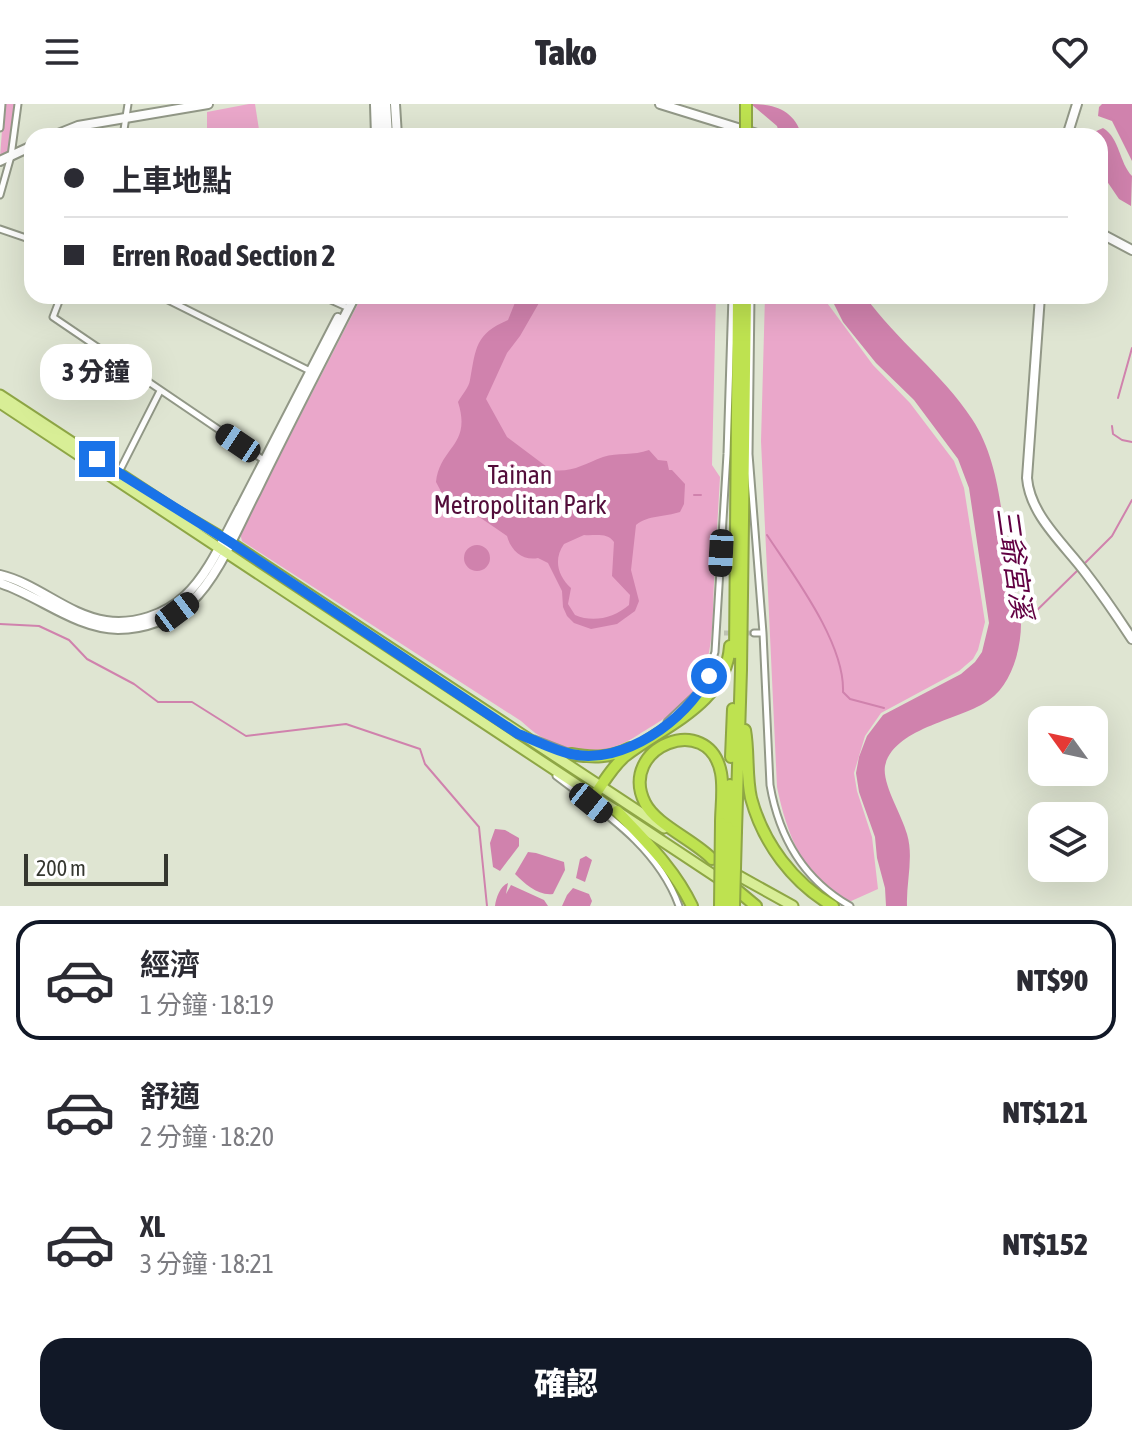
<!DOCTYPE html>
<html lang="zh-TW">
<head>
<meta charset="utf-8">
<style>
	:root { --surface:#fff; --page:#f7f7f7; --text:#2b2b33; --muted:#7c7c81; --line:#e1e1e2; --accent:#111827 }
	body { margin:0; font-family:"Asap Condensed","Noto Sans TC",sans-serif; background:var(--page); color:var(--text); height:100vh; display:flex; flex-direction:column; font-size:30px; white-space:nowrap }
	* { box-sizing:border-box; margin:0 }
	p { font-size:26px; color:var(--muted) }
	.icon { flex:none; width:44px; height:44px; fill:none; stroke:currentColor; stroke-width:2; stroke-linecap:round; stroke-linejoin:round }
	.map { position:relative; height:802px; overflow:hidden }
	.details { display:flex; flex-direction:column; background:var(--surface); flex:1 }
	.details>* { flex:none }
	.top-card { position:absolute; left:24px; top:24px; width:1084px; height:176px; border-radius:24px; box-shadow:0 8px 32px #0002; display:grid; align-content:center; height:176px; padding:0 40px; background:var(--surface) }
	.needle { width:52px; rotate:303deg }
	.fabs { position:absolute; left:1028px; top:602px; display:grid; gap:16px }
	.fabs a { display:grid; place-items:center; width:80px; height:80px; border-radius:16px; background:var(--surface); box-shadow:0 8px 32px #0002; font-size:40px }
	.scale { position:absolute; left:24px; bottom:20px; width:144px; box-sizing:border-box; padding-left:8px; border:4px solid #353730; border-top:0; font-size:22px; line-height:28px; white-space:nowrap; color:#353730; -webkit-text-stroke:6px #fff; paint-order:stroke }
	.end { position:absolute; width:36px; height:36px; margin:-18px; border:10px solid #1a73e8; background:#fff; box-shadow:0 0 0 4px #fff }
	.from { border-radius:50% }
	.bubble { position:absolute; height:56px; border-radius:24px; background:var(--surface); box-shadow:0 8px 32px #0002; font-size:26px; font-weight:800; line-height:56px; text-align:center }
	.car { position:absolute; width:24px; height:48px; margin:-24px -12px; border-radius:10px; box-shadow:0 0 6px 2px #0007; background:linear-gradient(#222 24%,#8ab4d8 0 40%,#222 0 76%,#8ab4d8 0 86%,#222 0) }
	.top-card b { display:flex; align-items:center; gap:28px; height:76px; font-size:30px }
	.top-card b+b { border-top:2px solid var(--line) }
	.top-card i { width:20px; height:20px; background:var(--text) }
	ul { padding:14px 0 0; list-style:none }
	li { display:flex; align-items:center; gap:24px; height:120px; margin:0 16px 12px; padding:0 24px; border:4px solid transparent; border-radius:24px }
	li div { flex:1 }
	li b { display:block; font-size:30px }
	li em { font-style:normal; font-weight:800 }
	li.selected { border-color:var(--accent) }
	li>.icon { width:72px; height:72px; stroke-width:1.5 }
	.action { display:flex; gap:16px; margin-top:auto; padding:16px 40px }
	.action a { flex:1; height:92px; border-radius:24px; background:var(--accent); color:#fff; font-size:32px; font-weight:800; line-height:92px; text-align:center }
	header { display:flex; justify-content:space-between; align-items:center; height:104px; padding:0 40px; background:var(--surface); font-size:36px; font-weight:800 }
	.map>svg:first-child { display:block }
	.green { fill:#eaa7ca }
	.water { fill:#d082ad; fill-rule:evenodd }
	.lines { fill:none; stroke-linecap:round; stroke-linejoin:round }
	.stream { stroke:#d082ad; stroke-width:2 }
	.street-tunnel { stroke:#bdc2b2; stroke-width:5; stroke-dasharray:5 2.5; stroke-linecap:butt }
	.street-casing { stroke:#929887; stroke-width:9 }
	.secondary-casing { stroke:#929887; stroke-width:12 }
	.primary-casing { stroke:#8ea645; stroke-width:13 }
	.highway-casing { stroke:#8ea645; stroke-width:14 }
	.street { stroke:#fff; stroke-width:5 }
	.secondary { stroke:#fff; stroke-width:8 }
	.primary { stroke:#d8ee96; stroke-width:9 }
	.highway { stroke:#bee250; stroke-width:10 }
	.highway-bridge-casing { stroke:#8ea645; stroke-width:14; stroke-linecap:butt }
	.highway-bridge { stroke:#bee250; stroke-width:10 }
	.route { stroke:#1a73e8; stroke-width:10 }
	.labels { text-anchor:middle; stroke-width:8; stroke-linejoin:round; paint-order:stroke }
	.park-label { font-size:26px; fill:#530d3a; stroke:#fff }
	.water-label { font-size:28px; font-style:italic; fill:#610042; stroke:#fff }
</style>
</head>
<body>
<header><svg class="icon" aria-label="menu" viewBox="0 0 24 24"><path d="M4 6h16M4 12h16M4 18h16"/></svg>Tako<svg class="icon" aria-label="heart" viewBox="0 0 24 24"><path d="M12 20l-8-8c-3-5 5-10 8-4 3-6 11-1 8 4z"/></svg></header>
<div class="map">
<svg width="1132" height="802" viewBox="0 0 1132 802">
	<rect width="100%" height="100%" fill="#dfe5d2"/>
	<!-- green -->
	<path class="green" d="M 4,0 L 16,0 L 9,49 L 0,53 Z
		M 249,0 L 255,0 L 260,32 L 207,32 L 207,8 Z
		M 362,192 L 716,192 L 712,361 L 720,373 C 718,408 716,443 714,478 C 712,513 715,554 695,586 C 681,607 658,618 638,631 C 606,652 573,652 540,632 C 533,628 527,622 521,617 L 242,437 L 240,429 Z
		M 765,192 L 822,192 L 873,261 L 910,299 L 954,357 L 964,384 L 985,518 L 978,546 L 973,555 L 959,567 L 881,609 L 865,632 L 854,669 L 857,687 L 872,733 L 878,785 L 849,798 C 803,774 787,731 777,683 L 761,337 Z"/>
	<!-- water -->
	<path class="water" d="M 751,0 C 775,0 794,6 802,32 L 780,32 L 777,22 Z
		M 1102,0 L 1132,0 L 1132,57 L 1112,17 L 1098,12 L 1099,3 Z
		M 1103,24 C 1120,34 1119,59 1132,72 L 1131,102 L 1119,95 L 1100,67 L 1100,32 L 1092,32 L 1092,29 Z
		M 514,192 L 543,192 L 520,232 L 507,249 L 486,295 L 507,333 L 551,366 C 572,369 584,360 603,353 C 618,348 633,352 649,346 L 658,356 L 667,357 L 669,366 L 672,366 L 685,380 L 684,400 L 680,408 C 665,413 648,411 636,421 L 631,466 L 639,497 L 635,507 L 617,520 L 591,525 L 574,519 L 567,512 L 563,503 L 562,487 L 548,459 L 538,454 C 523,457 511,447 507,432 C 488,419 470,406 450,395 L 446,397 L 436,378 C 440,342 472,342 458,298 C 462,291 469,283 470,276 C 476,244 475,230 508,216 L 516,196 ZM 584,431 C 595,432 607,428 614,438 L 612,472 L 630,491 L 629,501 C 614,514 593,519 575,511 L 568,500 L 571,484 C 558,472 553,456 564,440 Z
		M 830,192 L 865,192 C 896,236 942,269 972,315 C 1000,357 1001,413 1010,461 C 1013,480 1020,501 1021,520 C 1021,546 1011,581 989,596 C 962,616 894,623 885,662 C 882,680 902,711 907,730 C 914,753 906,779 907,802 L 886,802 L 885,784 L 877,754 L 875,733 L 859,688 L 856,669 L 859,653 L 867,632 L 883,611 L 961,570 L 975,558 L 982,548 L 989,519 L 969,384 L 958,355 L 914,296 L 876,259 L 843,218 Z
		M464 454a13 13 0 1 1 26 0a13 13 0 1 1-26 0Z
		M 495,725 L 505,726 L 519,734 L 519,742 L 500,767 L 493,763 L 490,739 Z
		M 528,748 L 536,749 L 564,758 L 565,766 L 553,790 C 538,792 525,780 515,770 Z
		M 586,752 L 592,756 L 585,778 L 576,774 L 580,755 Z
		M 508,779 L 506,790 L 511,781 L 544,796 L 548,802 L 495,802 C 496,794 500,782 508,779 Z
		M 573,784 L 589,790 L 592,797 L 590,802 L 562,802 L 567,791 Z"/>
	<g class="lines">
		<!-- stream -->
		<path class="stream" d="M 1118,294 L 1132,244
			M 1112,322 L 1113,330 L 1122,336 L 1132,338
			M 694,391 L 701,391
			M 748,396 L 750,417 L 753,421
			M 767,431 C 794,472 845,539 843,588 L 850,595 L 884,604
			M 1083,461 L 1112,432 L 1132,396
			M 1023,516 L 1029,514 L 1078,466
			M 0,520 L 39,522 L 69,536 L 87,555 L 134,580 L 158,598 L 192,598 L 246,632 L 346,620 L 420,645 L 425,660 L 479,723 L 487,802"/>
		<!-- street-tunnel -->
		<path class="street-tunnel" d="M 724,529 L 754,529"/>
		<defs>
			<path id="street" d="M 0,24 L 2,0
				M 123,32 L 128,0
				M 0,91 L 11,52 L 18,0
				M 0,125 L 32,136
				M 61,192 L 53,213 L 265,357
				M 160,192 L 310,267
				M 322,192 L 344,202
				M 751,192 L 749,350 L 763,529 L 770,681 C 779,733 804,776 850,802
				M 119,368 L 160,287
				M 754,529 L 763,529
				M 667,618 L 703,584 L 715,548 L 727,350 L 732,192
				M 534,635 L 570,649
				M 556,672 C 603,708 658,743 679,802"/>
			<path id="secondary" d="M 380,0 L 382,32
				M 386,0 L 388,32
				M 395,0 L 397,32
				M 660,0 L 757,30 L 778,32
				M 375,1 L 376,32
				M 53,32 L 78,22 L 208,0
				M 821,32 L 866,32
				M 1067,32 L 1077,0
				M 0,57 L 32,42
				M 1100,129 L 1132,146
				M 1040,192 L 1027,374 C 1030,411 1064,440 1085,468 C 1102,490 1117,512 1132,535
				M 0,471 C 38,480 67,511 106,517 C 134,521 165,511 185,492 C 209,470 224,433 240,404 C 273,341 305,277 338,214
				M 0,479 C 40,492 75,524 118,525 C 145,525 171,515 191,498 C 219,472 238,422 256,388 C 288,322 322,257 355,192"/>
			<path id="primary" d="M 0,291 L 172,404 L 230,438 L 664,724
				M 0,299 L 724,778
				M 730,767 L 793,802"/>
			<path id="highway" d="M 735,549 L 738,192
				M 745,626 C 749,648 746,672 751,694 C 763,739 793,779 833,802
				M 571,650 C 593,654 610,654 630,644
				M 731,653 L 733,605
				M 594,692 C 604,678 612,663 625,652 C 665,621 726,600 730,542
				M 617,707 C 645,737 674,764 692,802
				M 728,723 L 730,681
				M 736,727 L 741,566 L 746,192
				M 712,755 C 694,736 656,721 645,699 C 617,643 709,606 721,669 C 724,685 721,703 721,719
				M 738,787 L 756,802"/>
		</defs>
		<!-- street casing -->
		<use href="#street" class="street-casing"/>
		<!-- secondary casing -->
		<use href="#secondary" class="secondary-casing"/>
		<!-- primary casing -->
		<use href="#primary" class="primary-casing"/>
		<!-- highway casing -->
		<use href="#highway" class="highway-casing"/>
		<!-- street -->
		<use href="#street" class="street"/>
		<!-- secondary -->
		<use href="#secondary" class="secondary"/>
		<!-- primary -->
		<use href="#primary" class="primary"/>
		<!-- highway -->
		<use href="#highway" class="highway"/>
		<defs>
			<path id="highway-bridge" d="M 746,32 L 746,0
				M 720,802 L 721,719
				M 727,802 L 728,723
				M 734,802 L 736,727"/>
		</defs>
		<!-- highway-bridge casing -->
		<use href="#highway-bridge" class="highway-bridge-casing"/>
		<!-- highway-bridge -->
		<use href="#highway-bridge" class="highway-bridge"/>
	</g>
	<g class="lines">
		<!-- route -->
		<path class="route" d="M 97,355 L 230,438 L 518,630 C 535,636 553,646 571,650 C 623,662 686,616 709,572"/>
	</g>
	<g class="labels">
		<!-- park labels -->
		<g class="park-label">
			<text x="520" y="380">Tainan<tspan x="520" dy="30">Metropolitan Park</tspan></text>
		</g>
		<!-- water labels -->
		<g class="water-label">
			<text transform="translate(1015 459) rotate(82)" y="10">三爺宮溪</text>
		</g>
	</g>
</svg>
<div class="fabs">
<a><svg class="needle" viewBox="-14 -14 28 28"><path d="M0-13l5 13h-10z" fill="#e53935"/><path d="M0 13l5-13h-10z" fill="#7c7c81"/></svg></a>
<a><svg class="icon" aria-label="layers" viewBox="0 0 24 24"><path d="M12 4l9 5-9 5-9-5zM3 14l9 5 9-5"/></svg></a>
</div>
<div class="scale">200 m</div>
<i class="end from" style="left:709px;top:572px"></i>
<i class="end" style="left:97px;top:355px"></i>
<div class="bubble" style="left:40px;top:240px;width:112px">3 分鐘</div>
<i class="car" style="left:238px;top:339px;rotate:304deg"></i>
<i class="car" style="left:721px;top:449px;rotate:183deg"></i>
<i class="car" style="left:177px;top:508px;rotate:53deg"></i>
<i class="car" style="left:591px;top:699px;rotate:129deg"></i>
<div class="top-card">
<b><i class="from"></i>上車地點</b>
<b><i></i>Erren Road Section 2</b>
</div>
</div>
<section class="details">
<ul>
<li class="selected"><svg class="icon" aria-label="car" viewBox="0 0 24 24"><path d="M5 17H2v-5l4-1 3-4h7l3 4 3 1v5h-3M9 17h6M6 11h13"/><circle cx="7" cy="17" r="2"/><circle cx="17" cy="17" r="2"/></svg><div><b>經濟</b><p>1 分鐘 · 18:19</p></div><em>NT$90</em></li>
<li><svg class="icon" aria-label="car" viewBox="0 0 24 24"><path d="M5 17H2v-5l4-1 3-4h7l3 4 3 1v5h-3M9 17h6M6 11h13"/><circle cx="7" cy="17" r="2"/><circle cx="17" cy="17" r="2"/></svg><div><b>舒適</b><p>2 分鐘 · 18:20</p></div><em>NT$121</em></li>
<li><svg class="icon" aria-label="car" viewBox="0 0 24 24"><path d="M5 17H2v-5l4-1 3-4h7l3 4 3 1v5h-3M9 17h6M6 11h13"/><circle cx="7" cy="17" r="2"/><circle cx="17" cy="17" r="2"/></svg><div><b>XL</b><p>3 分鐘 · 18:21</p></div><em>NT$152</em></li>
</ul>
<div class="action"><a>確認</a></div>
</section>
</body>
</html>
